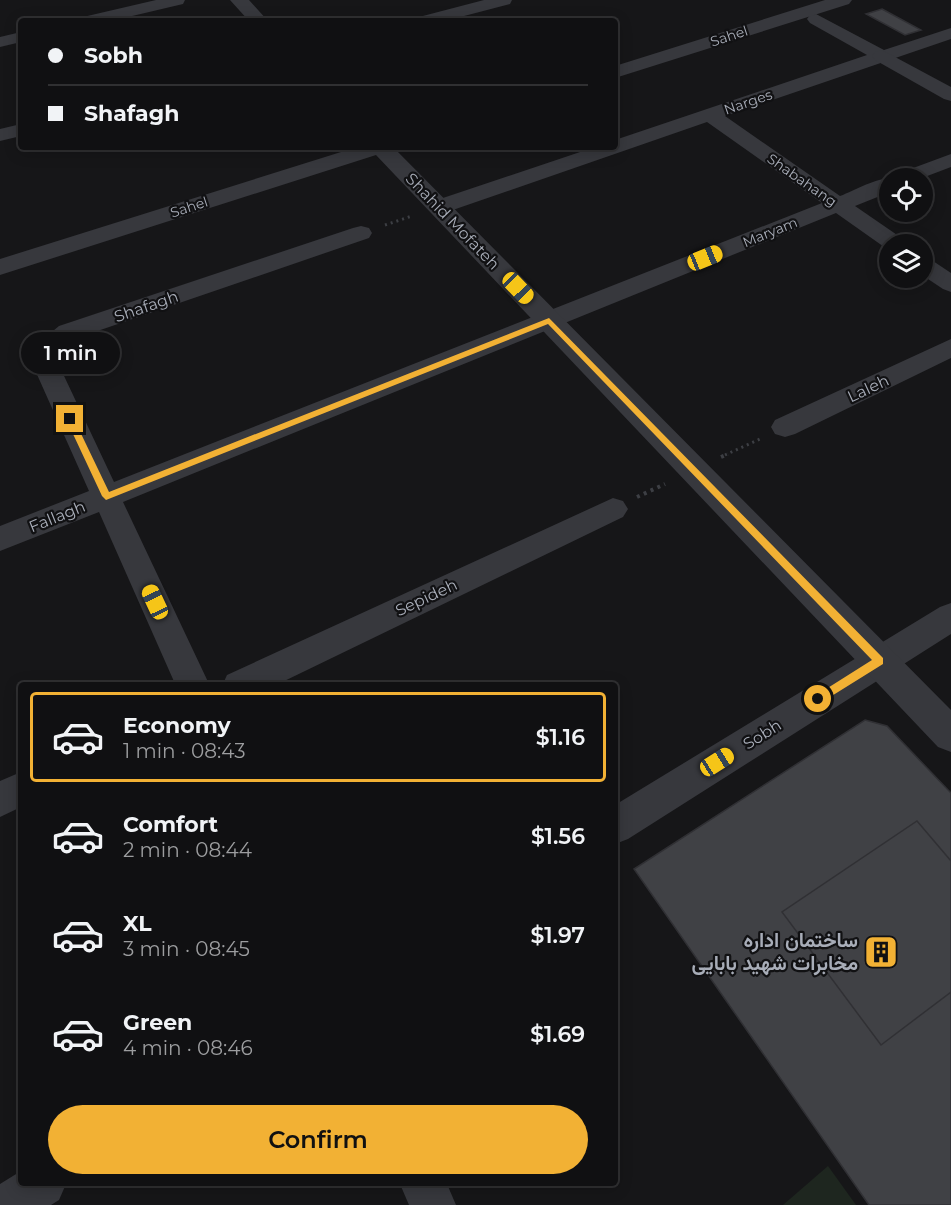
<!DOCTYPE html>
<html lang="en">
<head>
<meta charset="utf-8">
<style>
	:root { --surface:#101012; --page:#19191b; --text:#f1f3f6; --muted:#9c9d9f; --line:#303032; --accent:#f2b134 }
	body { margin:0; font-family:Montserrat,Vazirmatn,sans-serif; background:var(--page); color:var(--text); height:100vh; display:flex; flex-direction:column; font-size:22px; white-space:nowrap }
	* { box-sizing:border-box; margin:0 }
	p { font-size:20px; color:var(--muted) }
	.icon { flex:none; width:33px; height:33px; fill:none; stroke:currentColor; stroke-width:2; stroke-linecap:round; stroke-linejoin:round }
	.map { position:relative; flex:1; overflow:hidden }
	.details { position:absolute; left:18px; top:682px; width:600px; height:504px; display:flex; flex-direction:column; background:var(--surface); border-radius:6px; box-shadow:0 3px 15px #0003,0 0 0 2px var(--line) }
	.details>* { flex:none }
	.banner { position:absolute; left:18px; top:18px; width:600px; height:132px; border-radius:6px; box-shadow:0 3px 15px #0003,0 0 0 2px var(--line); display:grid; align-content:center; height:132px; padding:0 30px; background:var(--surface) }
	.tools { position:absolute; left:879px; top:168px; display:grid; gap:12px }
	.tools a { display:grid; place-items:center; width:54px; height:54px; border-radius:50%; background:var(--surface); box-shadow:0 3px 15px #0003,0 0 0 2px var(--line); font-size:30px }
	.end { position:absolute; width:27px; height:27px; margin:-14px; border:8px solid #f2b134; background:#111; box-shadow:0 0 0 3px #111 }
	.from { border-radius:50% }
	.bubble { position:absolute; height:42px; border-radius:21px; background:var(--surface); box-shadow:0 3px 15px #0003,0 0 0 2px var(--line); font-size:20px; font-weight:600; line-height:42px; text-align:center }
	.car { position:absolute; width:18px; height:36px; margin:-18px -9px; border-radius:8px; box-shadow:0 0 4px 2px #0007; background:linear-gradient(#f5c518 24%,#345 0 40%,#f5c518 0 76%,#345 0 86%,#f5c518 0) }
	.banner b { display:flex; align-items:center; gap:21px; height:57px; font-size:22px }
	.banner b+b { border-top:2px solid var(--line) }
	.banner i { width:15px; height:15px; background:var(--text) }
	ul { padding:10px 0 0; list-style:none }
	li { display:flex; align-items:center; gap:18px; height:90px; margin:0 12px 9px; padding:0 18px; border:3px solid transparent; border-radius:6px }
	li div { flex:1 }
	li b { display:block; font-size:22px }
	li em { font-style:normal; font-weight:600 }
	li.current { border-color:var(--accent) }
	li>.icon { width:54px; height:54px; stroke-width:1.5 }
	.button { display:flex; gap:12px; margin-top:auto; padding:12px 30px }
	.button a { flex:1; height:69px; border-radius:36px; background:var(--accent); color:#111; font-size:24px; font-weight:600; line-height:69px; text-align:center }
	.map>svg:first-child { display:block }
	.green { fill:#1e261f }
	.building { fill:#404145; stroke:#303034; stroke-width:1.5 }
	.lines { fill:none; stroke-linecap:round; stroke-linejoin:round }
	.path-far1 { stroke:#3d3f44; stroke-width:3; stroke-dasharray:2 4; stroke-linecap:butt }
	.path { stroke:#3d3f44; stroke-width:4; stroke-dasharray:3 4.5; stroke-linecap:butt }
	.minor { fill:#37383d; fill-rule:evenodd }
	.tertiary { fill:#37383d; fill-rule:evenodd }
	.route { fill:#f2b134 }
	.labels { text-anchor:middle; stroke-width:4.5; stroke-linejoin:round; paint-order:stroke }
	.far-street-label { font-size:14px; fill:#a8adb8; stroke:#111113 }
	.street-label { font-size:16px; fill:#a8adb8; stroke:#111113 }
	.near-poi-label { font-size:20px; font-weight:bold; fill:#a8adb8; stroke:#111113; text-anchor:end }
</style>
</head>
<body>
<div class="map">
<svg width="951" height="1205" viewBox="0 0 951 1205">
	<rect width="100%" height="100%" fill="#161618"/>
	<!-- green -->
	<path class="green" d="M 828,1166 L 856,1205 L 783,1205 Z"/>
	<!-- building -->
	<path class="building" d="M 882,9 L 921,30 L 905,35 L 866,14 Z
		M 865,720 L 887,726 L 951,793 L 951,1205 L 869,1205 L 634,869 Z
		M 917,821 L 951,861 L 951,992 L 881,1045 L 782,912 Z"/>
	<g class="lines">
		<!-- path-far1 -->
		<path class="path-far1" d="M 385,225 L 412,216
			M 725,455 L 760,439"/>
		<!-- path -->
		<path class="path" d="M 721,457 L 728,454
			M 637,497 L 665,484"/>
		<!-- minor -->
		<path class="minor" d="M 156,0 L 185,0 L 183,4 L 111,21 L 80,21 L 83,17 Z
			M 484,0 L 512,0 L 510,4 L 445,21 L 416,21 L 419,17 Z
			M 816,14 L 884,50 L 951,28 L 951,39 L 725,116 L 840,196 C 856,190 877,177 894,178 L 890,178 L 890,192 L 855,206 L 903,239 L 906,244 L 890,244 L 890,250 L 887,249 L 836,213 L 123,502 L 210,686 L 176,686 L 99,512 L 0,551 L 0,526 L 89,491 L 31,361 L 42,340 L 59,326 L 353,228 L 361,226 L 369,228 L 372,233 L 369,238 L 77,338 L 62,351 L 57,361 L 114,482 L 822,203 L 707,122 L 447,212 L 439,214 L 431,212 L 428,207 L 431,202 L 595,147 L 615,147 L 615,140 L 867,55 L 810,23 L 807,19 L 810,15 Z
			M 21,32 L 21,42 L 0,47 L 0,37 Z
			M 21,124 L 21,136 L 0,141 L 0,129 Z
			M 951,154 L 951,167 L 922,178 L 893,178 L 897,174 Z
			M 922,257 L 930,259 L 951,273 L 951,292 L 943,289 L 922,275 Z
			M 951,339 L 951,358 L 795,434 L 785,437 L 775,434 L 771,427 L 775,420 Z
			M 613,498 L 623,501 L 628,509 L 623,517 L 274,686 L 222,686 L 227,675 Z
			M 951,603 L 951,634 L 628,839 L 615,844 L 615,805 L 940,607 Z
			M 21,772 L 21,807 L 0,817 L 0,781 Z
			M 21,1171 L 21,1184 L 66,1184 L 59,1200 L 51,1205 L 0,1205 L 0,1184 Z
			M 400,1184 L 447,1184 L 456,1205 L 409,1205 Z"/>
		<!-- tertiary -->
		<path class="tertiary" d="M 230,0 L 249,0 L 268,21 L 249,21 Z
			M 825,0 L 852,0 L 849,4 L 615,78 L 615,66 Z
			M 882,50 L 951,87 L 951,101 L 944,99 L 875,60 L 872,56 L 875,52 Z
			M 357,147 L 393,147 L 951,710 L 951,752 L 938,747 L 376,155 L 0,275 L 0,259 Z"/>
	</g>
	<!-- route -->
	<path class="route" d="M 549,318 L 883,658 L 883,664 L 822,702 L 815,702 L 815,696 L 872,660 L 548,324 L 106,500 L 102,496 L 66,419 L 73,417 L 109,492 Z"/>
	<!-- icons -->
	<defs>
		<symbol id="building-square" viewBox="-11 -11 22 22"><rect x="-9" y="-9" width="18" height="18" rx="4" fill="#f2b134" stroke="#111113"/><path d="M-4-6H4V6H1V3H-1V6H-4ZM-2.5-4.3h1.7v1.8h-1.7ZM.8-4.3h1.7v1.8H.8ZM-2.5-1h1.7V.8h-1.7ZM.8-1h1.7V.8H.8Z" fill="#111"/></symbol>
	</defs>
	<g fill-rule="evenodd">
		<use href="#building-square" x="862" y="933" width="38" height="38"/>
	</g>
	<g class="labels">
		<!-- far-street labels -->
		<g class="far-street-label">
			<text transform="translate(729 36) rotate(-18)" y="5">Sahel</text>
			<text transform="translate(748 102) rotate(-19)" y="5">Narges</text>
			<text transform="translate(802 180) rotate(35)" y="5">Shabahang</text>
			<text transform="translate(189 207) rotate(-18)" y="5">Sahel</text>
			<text transform="translate(770 232) rotate(-22)" y="5">Maryam</text>
		</g>
		<!-- street labels -->
		<g class="street-label">
			<text transform="translate(453 221) rotate(46)" y="6">Shahid Mofateh</text>
			<text transform="translate(146 306) rotate(-19)" y="6">Shafagh</text>
			<text transform="translate(868 388) rotate(-25)" y="6">Laleh</text>
			<text transform="translate(57 516) rotate(-22)" y="6">Fallagh</text>
			<text transform="translate(426 597) rotate(-25)" y="6">Sepideh</text>
			<text transform="translate(762 734) rotate(-32)" y="6">Sobh</text>
		</g>
		<!-- near-poi labels -->
		<g class="near-poi-label">
			<text x="858" y="947">ساختمان اداره<tspan x="858" dy="23">مخابرات شهید بابایی</tspan></text>
		</g>
	</g>
</svg>
<div class="tools">
<a><svg class="icon" aria-label="locate" viewBox="0 0 24 24"><circle cx="12" cy="12" r="6"/><path d="M12 2v4M12 18v4M2 12h4M18 12h4"/></svg></a>
<a><svg class="icon" aria-label="layers" viewBox="0 0 24 24"><path d="M12 4l9 5-9 5-9-5zM3 14l9 5 9-5"/></svg></a>
</div>
<i class="end from" style="left:818px;top:699px"></i>
<i class="end" style="left:70px;top:419px"></i>
<div class="bubble" style="left:21px;top:332px;width:99px">1 min</div>
<i class="car" style="left:705px;top:258px;rotate:68deg"></i>
<i class="car" style="left:518px;top:288px;rotate:136deg"></i>
<i class="car" style="left:155px;top:602px;rotate:335deg"></i>
<i class="car" style="left:717px;top:762px;rotate:58deg"></i>
<div class="banner">
<b><i class="from"></i>Sobh</b>
<b><i></i>Shafagh</b>
</div>
<section class="details">
<ul>
<li class="current"><svg class="icon" aria-label="car" viewBox="0 0 24 24"><path d="M5 17H2v-5l4-1 3-4h7l3 4 3 1v5h-3M9 17h6M6 11h13"/><circle cx="7" cy="17" r="2"/><circle cx="17" cy="17" r="2"/></svg><div><b>Economy</b><p>1 min · 08:43</p></div><em>$1.16</em></li>
<li><svg class="icon" aria-label="car" viewBox="0 0 24 24"><path d="M5 17H2v-5l4-1 3-4h7l3 4 3 1v5h-3M9 17h6M6 11h13"/><circle cx="7" cy="17" r="2"/><circle cx="17" cy="17" r="2"/></svg><div><b>Comfort</b><p>2 min · 08:44</p></div><em>$1.56</em></li>
<li><svg class="icon" aria-label="car" viewBox="0 0 24 24"><path d="M5 17H2v-5l4-1 3-4h7l3 4 3 1v5h-3M9 17h6M6 11h13"/><circle cx="7" cy="17" r="2"/><circle cx="17" cy="17" r="2"/></svg><div><b>XL</b><p>3 min · 08:45</p></div><em>$1.97</em></li>
<li><svg class="icon" aria-label="car" viewBox="0 0 24 24"><path d="M5 17H2v-5l4-1 3-4h7l3 4 3 1v5h-3M9 17h6M6 11h13"/><circle cx="7" cy="17" r="2"/><circle cx="17" cy="17" r="2"/></svg><div><b>Green</b><p>4 min · 08:46</p></div><em>$1.69</em></li>
</ul>
<div class="button"><a>Confirm</a></div>
</section>
</div>
</body>
</html>
